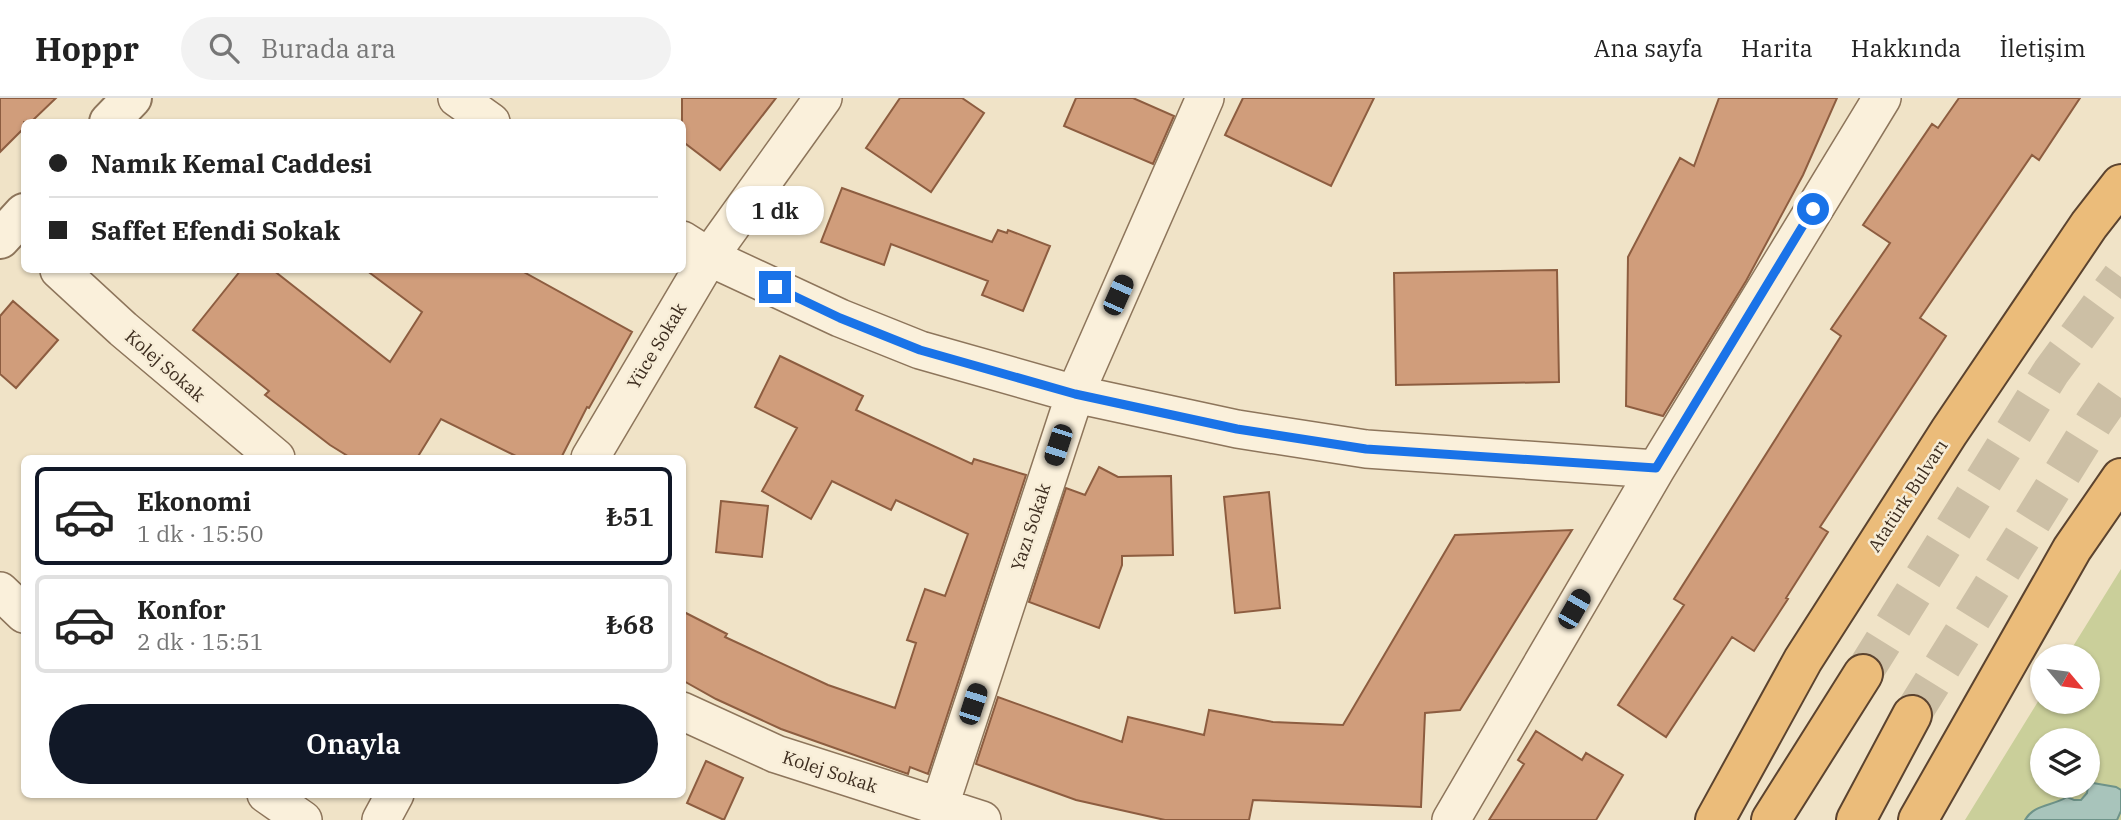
<!DOCTYPE html>
<html lang="tr">
<head>
<meta charset="utf-8">
<style>
	:root { --surface:#fff; --page:#f2f2f2; --text:#222; --muted:#767676; --line:#e0e0e0; --accent:#111827 }
	body { margin:0; font-family:"IBM Plex Serif",serif; background:var(--page); color:var(--text); height:100vh; display:flex; flex-direction:column; font-size:26px; white-space:nowrap }
	* { box-sizing:border-box; margin:0 }
	p { font-size:23px; color:var(--muted) }
	.icon { flex:none; width:38px; height:38px; fill:none; stroke:currentColor; stroke-width:2; stroke-linecap:round; stroke-linejoin:round }
	.map { position:relative; flex:1; overflow:hidden }
	.drawer { position:absolute; left:21px; top:357px; width:665px; height:343px; display:flex; flex-direction:column; background:var(--surface); border-radius:10px; box-shadow:0 2px 5px #0004 }
	.drawer>* { flex:none }
	.banner { position:absolute; left:21px; top:21px; width:665px; height:154px; border-radius:10px; box-shadow:0 2px 5px #0004; display:grid; align-content:center; height:154px; padding:0 28px; background:var(--surface) }
	.needle { width:46px; rotate:119deg }
	.tools { position:absolute; left:2030px; top:546px; display:grid; gap:14px }
	.tools a { display:grid; place-items:center; width:70px; height:70px; border-radius:50%; background:var(--surface); box-shadow:0 2px 5px #0004; font-size:35px }
	.end { position:absolute; width:32px; height:32px; margin:-16px; border:9px solid #1a73e8; background:#fff; box-shadow:0 0 0 4px #fff }
	.from { border-radius:50% }
	.bubble { position:absolute; height:49px; border-radius:24px; background:var(--surface); box-shadow:0 2px 5px #0004; font-size:23px; font-weight:600; line-height:49px; text-align:center }
	.car { position:absolute; width:21px; height:42px; margin:-21px -10px; border-radius:9px; box-shadow:0 0 5px 2px #0007; background:linear-gradient(#222 24%,#8ab4d8 0 40%,#222 0 76%,#8ab4d8 0 86%,#222 0) }
	.banner b { display:flex; align-items:center; gap:24px; height:66px; font-size:26px }
	.banner b+b { border-top:2px solid var(--line) }
	.banner i { width:18px; height:18px; background:var(--text) }
	ul { padding:12px 0 0; list-style:none }
	li { display:flex; align-items:center; gap:21px; height:98px; margin:0 14px 10px; padding:0 14px; border:4px solid var(--line); border-radius:10px }
	li div { flex:1 }
	li b { display:block; font-size:26px }
	li em { font-style:normal; font-weight:600 }
	li.current { border-color:var(--accent) }
	li>.icon { width:63px; height:63px; stroke-width:1.5 }
	.action { display:flex; gap:14px; margin-top:auto; padding:14px 28px }
	.action a { flex:1; height:80px; border-radius:42px; background:var(--accent); color:#fff; font-size:28px; font-weight:600; line-height:80px; text-align:center }
	header { display:flex; align-items:center; gap:42px; box-sizing:border-box; height:98px; padding:0 35px; background:var(--surface); border-bottom:2px solid var(--line) }
	header strong { font-size:33px }
	nav { display:flex; gap:38px; margin-inline-start:auto; font-size:24px }
	.search { width:490px; height:63px; background:var(--page); display:flex; align-items:center; gap:18px; box-sizing:border-box; padding:0 24px; border-radius:38px; color:var(--muted); font-size:26px }
	.map>svg:first-child { display:block }
	.green { fill:#cacf9a; fill-rule:evenodd }
	.water { fill:#a8c4bb; stroke:#6e9389; stroke-width:2 }
	.building { fill:#d09d7b; stroke:#8d5d40; stroke-width:2 }
	.lines { fill:none; stroke-linecap:round; stroke-linejoin:round }
	.trunk-tunnel { stroke:#ccbfa5; stroke-width:38; stroke-dasharray:38 19; stroke-linecap:butt }
	.minor-casing { stroke:#8d755b; stroke-width:40 }
	.tertiary-casing { stroke:#8d755b; stroke-width:42 }
	.trunk-casing { stroke:#5b432f; stroke-width:42 }
	.minor { stroke:#faf0db; stroke-width:37 }
	.tertiary { stroke:#faf0db; stroke-width:38 }
	.trunk { stroke:#ebbc7a; stroke-width:38 }
	.route { stroke:#1a73e8; stroke-width:9 }
	.labels { text-anchor:middle; stroke-width:5; stroke-linejoin:round; paint-order:stroke }
	.street-label { font-size:18px; fill:#3d2d1f; stroke:#f7edd7 }
</style>
</head>
<body>
<header>
<strong>Hoppr</strong>
<div class="search"><svg class="icon" aria-label="search" viewBox="0 0 24 24"><circle cx="10" cy="10" r="6"/><path d="M15 15l6 6"/></svg>Burada ara</div>
<nav><a>Ana sayfa</a><a>Harita</a><a>Hakkında</a><a>İletişim</a></nav>
</header>
<div class="map">
<svg width="2121" height="722" viewBox="0 0 2121 722">
	<rect width="100%" height="100%" fill="#f0e3c7"/>
	<!-- green -->
	<path class="green" d="M 2121,471 L 2121,722 L 1965,722 L 2042,597 L 2042,604 L 2088,604 L 2088,558 L 2067,558 ZM 2042,642 L 2088,642 L 2088,688 L 2042,688 Z"/>
	<!-- water -->
	<path class="water" d="M 2093,685 L 2116,689 L 2121,692 L 2121,713 L 2117,722 L 2025,722 C 2034,706 2053,708 2067,699 L 2074,702 L 2081,702 L 2087,695 L 2088,688 Z"/>
	<!-- building -->
	<path class="building" d="M 0,0 L 56,0 L 31,24 L 24,24 L 24,30 L 0,54 Z
		M 682,0 L 776,0 L 720,72 L 682,43 Z
		M 900,0 L 962,0 L 984,15 L 931,94 L 866,50 Z
		M 1076,0 L 1133,0 L 1174,18 L 1153,66 L 1064,28 Z
		M 1243,0 L 1374,0 L 1331,88 L 1225,37 Z
		M 1719,0 L 1837,0 L 1803,77 L 1746,183 L 1663,318 L 1626,308 L 1628,159 L 1680,60 L 1694,68 Z
		M 1959,0 L 2080,0 L 2039,62 L 2032,57 L 1920,220 L 1946,238 L 1820,429 L 1828,434 L 1786,500 L 1788,501 L 1754,553 L 1732,539 L 1666,639 L 1618,607 L 1684,507 L 1674,501 L 1841,238 L 1831,231 L 1890,145 L 1863,127 L 1932,26 L 1938,30 Z
		M 842,90 L 992,144 L 998,132 L 1007,135 L 1008,132 L 1050,148 L 1023,213 L 982,197 L 988,183 L 891,146 L 884,167 L 821,144 Z
		M 241,172 L 273,172 L 390,264 L 422,214 L 366,172 L 520,172 L 632,234 L 589,310 L 587,309 L 561,360 L 520,360 L 441,321 L 417,360 L 351,360 L 330,347 L 265,297 L 269,293 L 193,232 Z
		M 1557,172 L 1559,284 L 1396,287 L 1394,175 Z
		M 13,203 L 58,242 L 16,290 L 0,276 L 0,218 Z
		M 780,258 L 863,298 L 856,312 L 972,366 L 974,361 L 1026,377 L 928,676 L 910,669 L 908,676 L 781,631 L 716,601 L 682,582 L 682,513 L 727,536 L 725,539 L 828,587 L 895,610 L 916,545 L 907,542 L 925,491 L 945,498 L 968,436 L 896,402 L 891,412 L 832,383 L 811,421 L 762,393 L 797,330 L 755,309 Z
		M 1099,369 L 1118,379 L 1171,378 L 1173,457 L 1122,458 L 1122,467 L 1099,530 L 1029,504 L 1066,390 L 1085,397 Z
		M 1269,394 L 1280,510 L 1235,515 L 1224,399 Z
		M 721,403 L 768,408 L 762,459 L 716,454 Z
		M 1572,432 L 1460,612 L 1425,615 L 1421,709 L 1253,702 L 1249,722 L 1165,722 L 1076,702 L 976,666 L 998,599 L 1122,644 L 1128,619 L 1204,637 L 1209,612 L 1273,624 L 1343,627 L 1455,437 Z
		M 1536,633 L 1582,662 L 1586,655 L 1623,677 L 1596,722 L 1489,722 L 1524,666 L 1518,662 Z
		M 706,663 L 743,680 L 724,722 L 687,705 Z"/>
	<g class="lines">
		<!-- trunk-tunnel -->
		<path class="trunk-tunnel" d="M 1863,576 L 2051,274 L 2121,179
			M 1912,617 L 2094,324 L 2121,285"/>
		<defs>
			<path id="minor" d="M 457,0 L 491,24
				M 682,142 L 709,159 L 840,220 L 920,252 L 1075,296 L 1237,331 L 1366,351 L 1656,371
				M 59,172 L 123,231 L 276,360
				M 590,360 L 709,159 L 823,0
				M 0,493 L 24,516
				M 682,613 L 776,656 L 982,722
				M 266,696 L 303,722
				M 939,710 L 1075,296 L 1205,0
				M 381,722 L 395,696
				M 1451,722 L 1656,371 L 1882,0"/>
			<path id="tertiary" d="M 109,24 L 132,0
				M 0,141 L 24,115"/>
			<path id="trunk" d="M 1715,722 L 1803,562 L 1949,334 L 2089,127 L 2121,86
				M 1771,722 L 1863,576
				M 1856,722 L 1912,617
				M 1918,722 L 2072,451 L 2121,380"/>
		</defs>
		<!-- minor casing -->
		<use href="#minor" class="minor-casing"/>
		<!-- tertiary casing -->
		<use href="#tertiary" class="tertiary-casing"/>
		<!-- trunk casing -->
		<use href="#trunk" class="trunk-casing"/>
		<!-- minor -->
		<use href="#minor" class="minor"/>
		<!-- tertiary -->
		<use href="#tertiary" class="tertiary"/>
		<!-- trunk -->
		<use href="#trunk" class="trunk"/>
	</g>
	<g class="lines">
		<!-- route -->
		<path class="route" d="M 775,189 L 840,220 L 920,252 L 1075,296 L 1237,331 L 1366,351 L 1656,370 L 1813,111"/>
	</g>
	<g class="labels">
		<!-- street labels -->
		<g class="street-label">
			<text transform="translate(657 248) rotate(-59)" y="6">Yüce Sokak</text>
			<text transform="translate(165 268) rotate(41)" y="6">Kolej Sokak</text>
			<text transform="translate(1908 398) rotate(-57)" y="6">Atatürk Bulvarı</text>
			<text transform="translate(1031 429) rotate(-72)" y="6">Yazı Sokak</text>
			<text transform="translate(830 674) rotate(18)" y="6">Kolej Sokak</text>
		</g>
	</g>
</svg>
<div class="tools">
<a><svg class="needle" viewBox="-14 -14 28 28"><path d="M0-13l5 13h-10z" fill="#e53935"/><path d="M0 13l5-13h-10z" fill="#767676"/></svg></a>
<a><svg class="icon" aria-label="layers" viewBox="0 0 24 24"><path d="M12 4l9 5-9 5-9-5zM3 14l9 5 9-5"/></svg></a>
</div>
<i class="end from" style="left:1813px;top:111px"></i>
<i class="end" style="left:775px;top:189px"></i>
<div class="bubble" style="left:726px;top:88px;width:98px">1 dk</div>
<i class="car" style="left:1118px;top:197px;rotate:24deg"></i>
<i class="car" style="left:1058px;top:347px;rotate:198deg"></i>
<i class="car" style="left:1574px;top:511px;rotate:30deg"></i>
<i class="car" style="left:973px;top:606px;rotate:18deg"></i>
<div class="banner">
<b><i class="from"></i>Namık Kemal Caddesi</b>
<b><i></i>Saffet Efendi Sokak</b>
</div>
<section class="drawer">
<ul>
<li class="current"><svg class="icon" aria-label="car" viewBox="0 0 24 24"><path d="M5 17H2v-5l4-1 3-4h7l3 4 3 1v5h-3M9 17h6M6 11h13"/><circle cx="7" cy="17" r="2"/><circle cx="17" cy="17" r="2"/></svg><div><b>Ekonomi</b><p>1 dk · 15:50</p></div><em>₺51</em></li>
<li><svg class="icon" aria-label="car" viewBox="0 0 24 24"><path d="M5 17H2v-5l4-1 3-4h7l3 4 3 1v5h-3M9 17h6M6 11h13"/><circle cx="7" cy="17" r="2"/><circle cx="17" cy="17" r="2"/></svg><div><b>Konfor</b><p>2 dk · 15:51</p></div><em>₺68</em></li>
</ul>
<div class="action"><a>Onayla</a></div>
</section>
</div>
</body>
</html>
